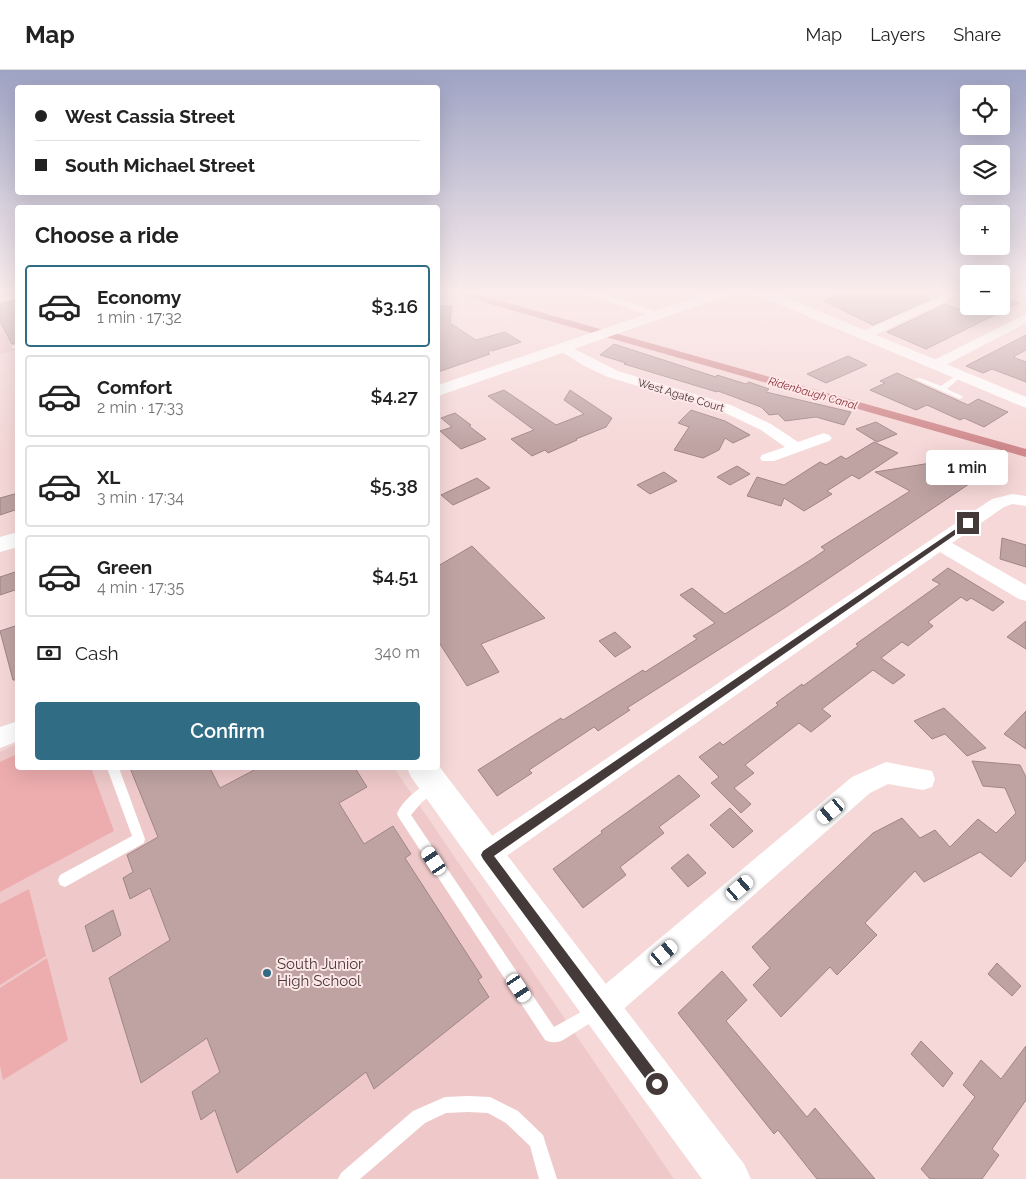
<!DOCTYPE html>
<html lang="en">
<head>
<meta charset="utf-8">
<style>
	:root { --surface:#fff; --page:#f6f6f6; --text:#222; --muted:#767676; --line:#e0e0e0; --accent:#306c83 }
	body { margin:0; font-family:Raleway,sans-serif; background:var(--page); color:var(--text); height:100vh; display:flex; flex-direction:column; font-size:19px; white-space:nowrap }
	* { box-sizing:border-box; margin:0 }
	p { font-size:16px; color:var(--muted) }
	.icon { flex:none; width:28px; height:28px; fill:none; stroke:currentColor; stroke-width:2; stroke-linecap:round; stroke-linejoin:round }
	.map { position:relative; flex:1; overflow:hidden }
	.sheet { position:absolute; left:15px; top:135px; width:425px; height:565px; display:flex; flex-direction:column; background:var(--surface); border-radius:5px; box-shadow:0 5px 20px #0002 }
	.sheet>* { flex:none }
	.hud { position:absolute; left:15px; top:15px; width:425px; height:110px; border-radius:5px; box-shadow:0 5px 20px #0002; display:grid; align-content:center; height:110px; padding:0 20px; background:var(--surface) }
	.tools { position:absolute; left:960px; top:15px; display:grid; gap:10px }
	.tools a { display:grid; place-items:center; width:50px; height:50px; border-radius:5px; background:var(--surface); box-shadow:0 5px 20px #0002; font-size:25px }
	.end { position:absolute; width:22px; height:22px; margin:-11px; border:6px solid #453a3a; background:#fff; box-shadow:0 0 0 2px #fff }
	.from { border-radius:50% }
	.bubble { position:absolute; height:35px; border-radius:5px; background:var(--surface); box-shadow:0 5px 20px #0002; font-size:16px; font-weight:600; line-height:35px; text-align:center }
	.car { position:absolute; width:15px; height:30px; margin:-15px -8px; border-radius:6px; box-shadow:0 0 4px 1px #0007; background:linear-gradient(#fff 24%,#345 0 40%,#fff 0 76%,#345 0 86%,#fff 0) }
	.hud b { display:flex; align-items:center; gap:18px; height:48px; font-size:19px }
	.hud b+b { border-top:1px solid var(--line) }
	.hud i { width:12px; height:12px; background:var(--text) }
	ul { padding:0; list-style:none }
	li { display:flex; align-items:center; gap:15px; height:82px; margin:0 10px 8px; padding:0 10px; border:2px solid var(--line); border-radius:5px }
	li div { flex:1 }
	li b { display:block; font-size:19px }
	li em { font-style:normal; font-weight:600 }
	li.active { border-color:var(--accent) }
	li>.icon { width:45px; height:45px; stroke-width:1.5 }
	h2 { padding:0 20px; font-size:22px; line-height:60px }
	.pay { display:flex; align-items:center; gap:12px; height:55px; padding:0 20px; font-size:19px }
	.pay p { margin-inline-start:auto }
	.button { display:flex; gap:10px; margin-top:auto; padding:10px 20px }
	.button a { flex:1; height:58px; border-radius:5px; background:var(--accent); color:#fff; font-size:20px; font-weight:600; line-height:58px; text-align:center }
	header { display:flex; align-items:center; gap:30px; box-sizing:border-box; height:70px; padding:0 25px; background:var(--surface); border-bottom:1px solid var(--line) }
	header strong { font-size:24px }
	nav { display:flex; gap:28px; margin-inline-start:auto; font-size:18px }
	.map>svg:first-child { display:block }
	.built { fill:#efc9ca }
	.green { fill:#edadaf }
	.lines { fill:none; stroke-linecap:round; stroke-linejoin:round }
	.canal { fill:#d08a8d; fill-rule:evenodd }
	.building { fill:#bfa3a3; stroke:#a08586 }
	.service { fill:#fff; fill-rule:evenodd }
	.minor { fill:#fff; fill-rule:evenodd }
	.tertiary { fill:#fff; fill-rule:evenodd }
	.route { fill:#453a3a }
	.poi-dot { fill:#306c83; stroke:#ffe7e7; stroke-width:2 }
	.labels { text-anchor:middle; stroke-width:4; stroke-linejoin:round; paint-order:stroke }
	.far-water-label { font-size:11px; font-style:italic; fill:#85303a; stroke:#ffe7e7 }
	.far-street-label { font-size:11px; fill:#453a3a; stroke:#ffe7e7 }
	.near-poi-label { font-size:15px; fill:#453a3a; stroke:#ffe7e7; text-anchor:start }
</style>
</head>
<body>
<header>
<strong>Map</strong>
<nav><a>Map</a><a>Layers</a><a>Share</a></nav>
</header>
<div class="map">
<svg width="1026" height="1109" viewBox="0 0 1026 1109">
	<rect width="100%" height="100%" fill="#f6d8d8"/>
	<!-- built -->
	<path class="built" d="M 0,221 L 17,221 L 17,280 L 0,284 Z
		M 17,674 L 18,698 L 394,698 L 674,1109 L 0,1109 L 0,682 Z"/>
	<!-- green -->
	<path class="green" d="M 17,684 L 18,698 L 91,698 L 114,761 L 0,822 L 0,692 Z
		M 29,819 L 46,886 L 0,915 L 0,834 Z
		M 47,888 L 68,970 L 3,1010 L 0,996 L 0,918 Z"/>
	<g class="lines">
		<!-- canal -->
		<path class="canal" d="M 450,221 L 465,221 L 1026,379 L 1026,387 L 452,223 Z"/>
	</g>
	<!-- building -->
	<path class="building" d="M 849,221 L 938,221 L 925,227 L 931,229 L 873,255 L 824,231 Z
		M 1001,227 L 1019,233 L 926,279 L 887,262 L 945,234 L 966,242 L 978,236 L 1001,236 Z
		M 18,230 L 18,273 L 12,274 L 0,251 L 0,234 Z
		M 438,236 L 452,236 L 450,253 L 476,270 L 505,262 L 521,272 L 492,281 L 490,280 L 488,283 L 490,284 L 438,302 Z
		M 1026,265 L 1026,280 L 1013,287 L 1026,292 L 1026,312 L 992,299 L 983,303 L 966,296 Z
		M 614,274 L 716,307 L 717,305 L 746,314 L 749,312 L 769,319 L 766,322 L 851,342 L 844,355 L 816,347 L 785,351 L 778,344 L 769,345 L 761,337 L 718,321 L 717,322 L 624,294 L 626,293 L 600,285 Z
		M 848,286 L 867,295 L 826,313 L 807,304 Z
		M 897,303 L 968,335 L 978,329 L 1008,342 L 984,357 L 964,348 L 960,350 L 927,335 L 916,340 L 870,320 L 885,313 L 880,311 Z
		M 504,320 L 556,355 L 584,344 L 564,330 L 570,320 L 612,348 L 606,357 L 576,369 L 577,370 L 548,383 L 545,380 L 532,386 L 511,369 L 534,360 L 488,326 Z
		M 691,340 L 725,351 L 750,365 L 733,373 L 725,368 L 719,380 L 703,388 L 674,380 L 689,357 L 678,353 Z
		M 455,343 L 471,355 L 469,356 L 486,369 L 461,379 L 440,361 L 452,357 L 441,348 Z
		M 876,352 L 897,364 L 877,372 L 856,359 Z
		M 874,372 L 898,383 L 859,409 L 852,405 L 827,421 L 832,424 L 804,441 L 784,428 L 781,436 L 747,426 L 757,407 L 784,415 L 820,392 L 826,395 L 841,386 L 846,389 Z
		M 968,387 L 992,407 L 975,410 L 786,537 L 627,638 L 630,640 L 598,661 L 594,657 L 529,700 L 532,703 L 497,726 L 478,700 L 561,648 L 563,650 L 643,600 L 645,602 L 697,569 L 693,566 L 715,553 L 680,525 L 692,518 L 725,544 L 812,489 L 825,480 L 821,477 L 910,421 L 875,402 Z
		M 737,396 L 750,404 L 730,415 L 717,407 Z
		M 664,402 L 677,411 L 650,424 L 637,415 Z
		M 477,408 L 490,418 L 453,435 L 441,425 Z
		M 18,423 L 18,439 L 0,445 L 0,428 Z
		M 1002,468 L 1026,475 L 1026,497 L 1000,489 Z
		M 472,476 L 545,548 L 481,574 L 499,602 L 467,616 L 438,571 L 438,496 Z
		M 948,498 L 1004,532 L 993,541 L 971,528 L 967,531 L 961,527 L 928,552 L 933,556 L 908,576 L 902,572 L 881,588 L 905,605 L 893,614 L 873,600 L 822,639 L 831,646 L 811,662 L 799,653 L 745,695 L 754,703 L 734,718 L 751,734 L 741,743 L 711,713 L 719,707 L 699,687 L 720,672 L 723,675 L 778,635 L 776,633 L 802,614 L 803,616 L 858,576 L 856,574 L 940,514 L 932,510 Z
		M 18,501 L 18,519 L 0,525 L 0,507 Z
		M 1026,551 L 1026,579 L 1007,567 Z
		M 18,555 L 18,610 L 13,610 L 0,561 Z
		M 615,562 L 631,577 L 615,587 L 599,571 Z
		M 944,638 L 986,678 L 967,686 L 945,664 L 932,669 L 914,651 Z
		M 1026,641 L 1026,679 L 1004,664 Z
		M 972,691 L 1020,695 L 1026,707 L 1026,790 L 1011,807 L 980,782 L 924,812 L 915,801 L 865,853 L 877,865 L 837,905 L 830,897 L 781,947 L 753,915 L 770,898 L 752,877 L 873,763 L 902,748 L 920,768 L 935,760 L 950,777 L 978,749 L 996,763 L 1016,743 L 1005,718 L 983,716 Z
		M 130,698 L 210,698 L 220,718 L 258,698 L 355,698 L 367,717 L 339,733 L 364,774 L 393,756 L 411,784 L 405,788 L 482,907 L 478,910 L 489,927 L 374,1019 L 366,1002 L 237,1103 L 215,1040 L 201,1050 L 192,1022 L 220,1002 L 207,968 L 141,1013 L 109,908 L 170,870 L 150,818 L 130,829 L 123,808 L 133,802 L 127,785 L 158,767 Z
		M 679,705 L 700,726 L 659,757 L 664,763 L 620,797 L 626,805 L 583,838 L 553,799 L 602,763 L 601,761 Z
		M 730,738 L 753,761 L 733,778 L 710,755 Z
		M 688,784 L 706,803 L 688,817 L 671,798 Z
		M 113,840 L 121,865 L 93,882 L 85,856 Z
		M 997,893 L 1021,916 L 1012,926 L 988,904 Z
		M 722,901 L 747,930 L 726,951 L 807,1047 L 815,1038 L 875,1109 L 817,1109 L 778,1060 L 774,1064 L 678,943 Z
		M 921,971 L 953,1003 L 943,1017 L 911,984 Z
		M 1026,976 L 1026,1030 L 992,1079 L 999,1085 L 982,1109 L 930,1109 L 921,1099 L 975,1027 L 963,1015 L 981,990 L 1001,1009 Z"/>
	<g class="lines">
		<!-- service -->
		<path class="service" d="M 18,224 L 18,228 L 0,232 L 0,228 Z
			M 18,275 L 18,279 L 11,277 L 12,276 Z
			M 958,304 L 963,305 L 947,319 L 962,326 L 963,327 L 960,329 L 915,309 L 920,308 L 941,316 Z
			M 107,698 L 119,698 L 145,769 L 144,773 L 65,817 L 60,815 L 58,810 L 60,805 L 132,766 Z
			M 433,711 L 437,713 L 439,717 L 437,721 L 422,732 L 411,745 L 554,957 L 590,937 L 595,934 L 600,937 L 603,942 L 600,947 L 563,970 C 557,973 551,973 545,970 L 399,748 L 397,744 C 402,731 420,716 433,711 Z
			M 468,1026 L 490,1027 L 518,1041 L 543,1065 L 557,1109 L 539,1109 L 530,1076 L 506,1053 L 488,1043 L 468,1042 L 446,1043 L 425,1053 L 360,1109 L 338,1109 L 341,1103 L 413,1041 L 445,1027 Z"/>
		<!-- minor -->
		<path class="minor" d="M 580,221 L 596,221 L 661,243 L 663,245 L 661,247 L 653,247 L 582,223 Z
			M 954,221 L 968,221 L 869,268 L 861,268 L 859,265 L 861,262 Z
			M 1026,244 L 1026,253 L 940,298 L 930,298 L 928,295 L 930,292 Z
			M 563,273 L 618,301 L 731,335 L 771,354 L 798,372 L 824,363 L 829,365 L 832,368 L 829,371 L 774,391 L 762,391 L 760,388 L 762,385 L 785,377 L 761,360 L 721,341 L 608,307 L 584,296 L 559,280 L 557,277 Z
			M 1012,424 L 1026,426 L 1026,436 L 1012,434 L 1004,437 L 952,473 L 1026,515 L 1026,531 L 1019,529 L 940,482 L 495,794 L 486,798 L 477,794 L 473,785 L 477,776 L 932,469 L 992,429 Z
			M 18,651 L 18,671 L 0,678 L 0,657 Z
			M 886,692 L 932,701 L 935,709 L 932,717 L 923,720 L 888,714 L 870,723 L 611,950 L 600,954 L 589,950 L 585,939 L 589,928 L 852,707 Z"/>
		<!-- tertiary -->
		<path class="tertiary" d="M 714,221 L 734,221 L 732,224 L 438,326 L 438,315 Z
			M 752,221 L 770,221 L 1026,327 L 1026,338 L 754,224 Z
			M 18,462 L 18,477 L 0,482 L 0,467 Z
			M 438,695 L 744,1094 L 751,1109 L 702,1109 L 587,952 L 411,707 L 407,698 L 438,698 Z"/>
	</g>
	<!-- sky -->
	<linearGradient id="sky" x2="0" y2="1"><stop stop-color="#9ea3c4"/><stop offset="0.59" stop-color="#fbeded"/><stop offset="1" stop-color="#fbeded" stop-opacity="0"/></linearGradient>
	<rect width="1026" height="376" fill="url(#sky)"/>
	<!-- route -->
	<path class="route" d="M 966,452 L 972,453 L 494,786 L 662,1010 L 664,1014 L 662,1019 L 657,1021 L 653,1019 L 483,789 L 481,785 L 483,781 Z"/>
	<!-- markers -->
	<circle class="poi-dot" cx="267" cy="903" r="5"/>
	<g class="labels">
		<!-- far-water labels -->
		<g class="far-water-label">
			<text transform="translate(813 323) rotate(16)" y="4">Ridenbaugh Canal</text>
		</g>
		<!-- far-street labels -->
		<g class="far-street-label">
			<text transform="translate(681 325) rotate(17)" y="4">West Agate Court</text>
		</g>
		<!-- near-poi labels -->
		<g class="near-poi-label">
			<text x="277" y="899">South Junior<tspan x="277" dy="17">High School</tspan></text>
		</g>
	</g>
</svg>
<div class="tools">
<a><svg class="icon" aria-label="locate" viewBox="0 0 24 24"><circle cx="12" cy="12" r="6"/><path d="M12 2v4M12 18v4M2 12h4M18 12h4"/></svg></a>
<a><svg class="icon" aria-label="layers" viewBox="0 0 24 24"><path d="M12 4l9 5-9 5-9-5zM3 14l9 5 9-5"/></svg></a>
<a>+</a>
<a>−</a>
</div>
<i class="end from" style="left:657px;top:1014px"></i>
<i class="end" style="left:968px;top:453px"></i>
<div class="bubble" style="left:926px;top:380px;width:82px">1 min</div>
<i class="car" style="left:831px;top:741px;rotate:230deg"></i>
<i class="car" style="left:434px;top:791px;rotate:326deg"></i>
<i class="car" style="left:740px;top:818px;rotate:49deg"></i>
<i class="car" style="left:664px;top:883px;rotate:50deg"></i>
<i class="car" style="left:519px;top:918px;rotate:146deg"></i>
<div class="hud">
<b><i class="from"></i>West Cassia Street</b>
<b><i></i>South Michael Street</b>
</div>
<section class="sheet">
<h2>Choose a ride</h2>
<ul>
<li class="active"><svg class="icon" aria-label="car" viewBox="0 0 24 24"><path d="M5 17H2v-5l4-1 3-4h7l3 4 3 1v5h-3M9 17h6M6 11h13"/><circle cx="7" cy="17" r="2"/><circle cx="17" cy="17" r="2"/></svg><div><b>Economy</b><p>1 min · 17:32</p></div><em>$3.16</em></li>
<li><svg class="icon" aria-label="car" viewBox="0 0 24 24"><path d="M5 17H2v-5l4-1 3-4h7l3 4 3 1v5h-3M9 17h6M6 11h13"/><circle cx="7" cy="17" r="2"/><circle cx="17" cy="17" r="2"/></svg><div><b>Comfort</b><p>2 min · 17:33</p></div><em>$4.27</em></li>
<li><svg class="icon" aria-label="car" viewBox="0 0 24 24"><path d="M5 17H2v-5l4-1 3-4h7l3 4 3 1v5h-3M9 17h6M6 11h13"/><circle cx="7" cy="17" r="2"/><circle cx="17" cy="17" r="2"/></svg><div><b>XL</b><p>3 min · 17:34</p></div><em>$5.38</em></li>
<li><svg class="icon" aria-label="car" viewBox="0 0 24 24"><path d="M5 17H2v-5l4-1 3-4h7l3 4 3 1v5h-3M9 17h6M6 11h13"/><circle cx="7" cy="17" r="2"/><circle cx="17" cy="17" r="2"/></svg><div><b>Green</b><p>4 min · 17:35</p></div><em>$4.51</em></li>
</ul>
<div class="pay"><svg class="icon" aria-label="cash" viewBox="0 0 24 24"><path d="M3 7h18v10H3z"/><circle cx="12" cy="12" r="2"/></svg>Cash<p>340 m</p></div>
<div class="button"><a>Confirm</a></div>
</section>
</div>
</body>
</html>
